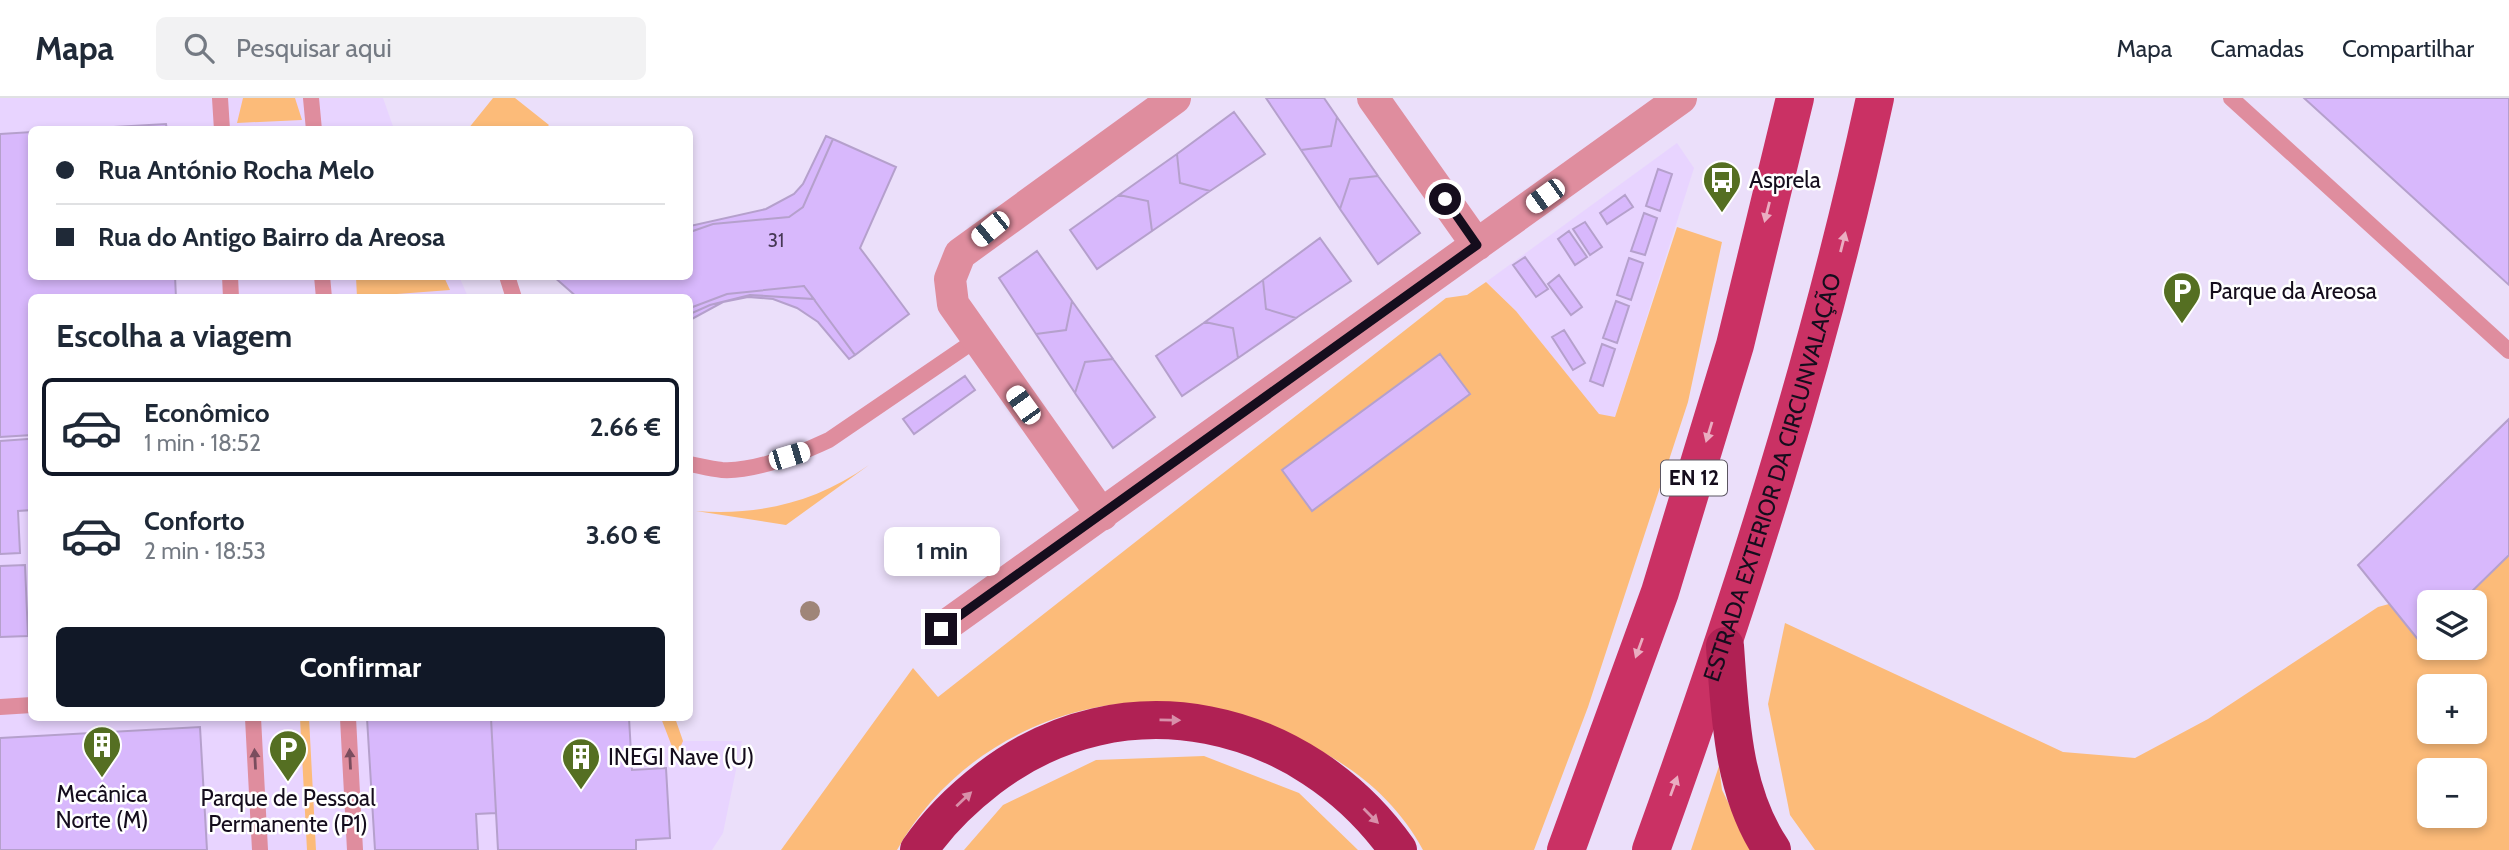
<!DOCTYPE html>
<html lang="pt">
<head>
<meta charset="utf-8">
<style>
	:root { --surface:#fff; --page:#f2f2f3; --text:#1f2937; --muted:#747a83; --line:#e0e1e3; --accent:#111827 }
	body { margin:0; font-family:Cabin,sans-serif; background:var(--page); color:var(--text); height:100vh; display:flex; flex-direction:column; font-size:26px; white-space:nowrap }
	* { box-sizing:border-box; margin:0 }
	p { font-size:23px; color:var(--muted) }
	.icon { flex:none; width:38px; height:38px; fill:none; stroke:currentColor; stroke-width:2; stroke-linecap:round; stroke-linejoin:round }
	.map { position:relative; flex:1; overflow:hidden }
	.panel { position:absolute; left:28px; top:196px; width:665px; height:427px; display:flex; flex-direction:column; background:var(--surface); border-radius:10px; box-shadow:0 4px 10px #0003 }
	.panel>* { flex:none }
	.guide { position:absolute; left:28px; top:28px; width:665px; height:154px; border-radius:10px; box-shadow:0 4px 10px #0003; display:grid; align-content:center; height:154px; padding:0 28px; background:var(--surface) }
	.buttons { position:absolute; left:2417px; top:492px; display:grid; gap:14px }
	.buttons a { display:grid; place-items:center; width:70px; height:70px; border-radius:10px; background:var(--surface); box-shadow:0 4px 10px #0003; font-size:35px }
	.end { position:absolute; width:32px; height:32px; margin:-16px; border:9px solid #150d1d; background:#fff; box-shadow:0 0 0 4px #fff }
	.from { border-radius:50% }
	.bubble { position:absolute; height:49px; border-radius:10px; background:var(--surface); box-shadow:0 4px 10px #0003; font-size:23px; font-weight:800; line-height:49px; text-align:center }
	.car { position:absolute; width:21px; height:42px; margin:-21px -10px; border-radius:9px; box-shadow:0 0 5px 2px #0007; background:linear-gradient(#fff 24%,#345 0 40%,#fff 0 76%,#345 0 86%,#fff 0) }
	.guide b { display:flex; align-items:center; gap:24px; height:66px; font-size:26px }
	.guide b+b { border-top:2px solid var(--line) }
	.guide i { width:18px; height:18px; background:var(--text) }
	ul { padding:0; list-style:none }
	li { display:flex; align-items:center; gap:21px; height:98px; margin:0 14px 10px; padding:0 14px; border:4px solid transparent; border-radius:10px }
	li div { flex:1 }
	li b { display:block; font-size:26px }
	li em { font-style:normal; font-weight:800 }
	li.active { border-color:var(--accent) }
	li>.icon { width:63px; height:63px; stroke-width:1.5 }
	h2 { padding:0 28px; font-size:32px; line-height:84px }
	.primary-button { display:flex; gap:14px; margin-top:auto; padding:14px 28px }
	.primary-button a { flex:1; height:80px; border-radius:10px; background:var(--accent); color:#fff; font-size:28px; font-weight:800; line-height:80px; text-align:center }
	header { display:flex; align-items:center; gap:42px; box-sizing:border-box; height:98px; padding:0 35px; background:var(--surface); border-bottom:2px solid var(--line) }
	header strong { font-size:33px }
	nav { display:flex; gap:38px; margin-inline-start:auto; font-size:24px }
	.search { width:490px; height:63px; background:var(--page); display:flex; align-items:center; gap:18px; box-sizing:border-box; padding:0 24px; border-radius:10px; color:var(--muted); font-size:26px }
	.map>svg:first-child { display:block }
	.built { fill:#e8d4ff }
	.green { fill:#fcbb79; fill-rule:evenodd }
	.building { fill:#d8b8fc; stroke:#b5a0cc; stroke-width:2 }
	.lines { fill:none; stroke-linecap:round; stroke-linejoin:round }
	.service { stroke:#df8d9e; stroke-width:16 }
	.minor { stroke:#df8d9e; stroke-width:32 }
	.primary { stroke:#ca3164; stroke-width:38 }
	.motorway { stroke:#b02154; stroke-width:38 }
	.tree { fill:#9f8578 }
	.oneway { fill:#eaadc1 }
	.oneway2 { fill:#d890aa }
	.oneway3 { fill:#7a4d5e }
	.route { stroke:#150d1d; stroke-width:9 }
	.labels { text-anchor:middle; stroke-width:5; stroke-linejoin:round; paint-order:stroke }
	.number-label { font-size:19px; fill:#463855 }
	.shield { fill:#fff; stroke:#5b5661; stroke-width:2 }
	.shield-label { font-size:21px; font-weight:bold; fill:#150d1d }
	.poi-label { font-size:23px; fill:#150d1d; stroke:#fff; text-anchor:start }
	.street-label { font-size:23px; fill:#150d1d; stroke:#fff }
</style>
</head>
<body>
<header>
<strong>Mapa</strong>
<div class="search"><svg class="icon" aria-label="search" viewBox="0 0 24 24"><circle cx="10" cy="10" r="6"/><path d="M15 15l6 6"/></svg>Pesquisar aqui</div>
<nav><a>Mapa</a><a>Camadas</a><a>Compartilhar</a></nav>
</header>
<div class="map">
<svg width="2509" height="752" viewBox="0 0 2509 752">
	<rect width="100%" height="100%" fill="#ebdffa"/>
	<!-- built -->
	<path class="built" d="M 0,0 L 383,0 L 394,31 L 32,32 L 32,178 L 459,178 L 468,199 L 32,200 L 32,620 L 675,620 L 683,643 L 742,643 L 723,735 L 712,752 L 0,752 Z
		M 1677,45 L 1694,70 L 1615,319 L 1599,317 L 1516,213 L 1486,184 Z"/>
	<!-- green -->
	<path class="green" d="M 243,0 L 295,0 L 302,22 L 237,25 Z
		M 493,0 L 515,0 L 549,27 L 545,31 L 468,31 Z
		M 1677,129 L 1722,144 L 1688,304 L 1588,609 L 1534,752 L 1423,752 C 1392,694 1339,657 1279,634 C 1246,621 1213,608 1177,605 C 1064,596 953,652 897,752 L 781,752 L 913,570 L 938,599 L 1446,200 L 1467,197 L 1486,184 L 1516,213 L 1599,316 L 1615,319 Z
		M 356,179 L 444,179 L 450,192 L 357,199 Z
		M 869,367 L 786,427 L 696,413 C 760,418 816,404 869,367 Z
		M 2509,454 L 2509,752 L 1815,752 L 1790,717 L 1768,606 L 1785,525 L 2063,654 L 2135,660 L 2208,621 L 2378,509 L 2477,482 ZM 2429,504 L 2474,504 L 2474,550 L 2429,550 ZM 2429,588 L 2474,588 L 2474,634 L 2429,634 ZM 2429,672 L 2474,672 L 2474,718 L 2429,718 Z
		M 300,620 L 309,620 L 316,752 L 307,752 Z
		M 661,620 L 675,620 L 683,643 L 676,659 Z
		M 1204,658 L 1299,695 L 1358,752 L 964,752 L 1003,707 L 1096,662 Z
		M 1719,668 L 1722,692 L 1752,752 L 1691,752 Z"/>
	<!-- building -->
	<path class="building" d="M 1266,0 L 1324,0 L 1337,19 L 1331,48 L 1301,52 Z
		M 2304,0 L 2509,0 L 2509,187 Z
		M 1234,14 L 1265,56 L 1210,93 L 1180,85 L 1177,56 Z
		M 1337,19 L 1378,78 L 1350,81 L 1340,111 L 1301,52 L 1331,48 Z
		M 166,26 L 167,32 L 77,32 L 96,30 Z
		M 32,34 L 32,178 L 175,178 L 176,200 L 32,200 L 32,337 L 0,339 L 0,36 Z
		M 826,38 L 833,41 L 803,109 L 789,119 L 713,126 L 690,134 L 690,128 L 766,111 L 794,96 L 803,86 Z
		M 833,41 L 896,69 L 860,150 L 909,216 L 855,257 L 804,188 L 727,196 L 690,210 L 690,200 L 578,200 L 553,178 L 690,178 L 690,134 L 713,126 L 789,119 L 803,109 Z
		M 1177,56 L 1180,85 L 1210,93 L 1152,133 L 1148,103 L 1119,97 Z
		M 1658,71 L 1672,76 L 1660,113 L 1646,108 Z
		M 1378,78 L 1420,135 L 1378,166 L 1340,111 L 1350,81 Z
		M 1119,97 L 1148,103 L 1152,133 L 1097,171 L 1070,132 Z
		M 1625,97 L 1633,109 L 1607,126 L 1600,115 Z
		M 1644,115 L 1657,120 L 1645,157 L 1631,153 Z
		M 1585,124 L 1602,149 L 1590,157 L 1573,131 Z
		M 1569,133 L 1587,159 L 1575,167 L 1558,141 Z
		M 1320,140 L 1351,183 L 1296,220 L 1266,211 L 1263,182 Z
		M 1037,153 L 1072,203 L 1066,232 L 1036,236 L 999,180 Z
		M 1525,159 L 1548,191 L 1536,199 L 1513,167 Z
		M 1629,160 L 1643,165 L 1631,202 L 1617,197 Z
		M 1559,177 L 1582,209 L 1571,217 L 1548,186 Z
		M 1263,182 L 1266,211 L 1296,220 L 1238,260 L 1233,230 L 1205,224 Z
		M 804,188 L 814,201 L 750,197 L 710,207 L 690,216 L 690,210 L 727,196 Z
		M 804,188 L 855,257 L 849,261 L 818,224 L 797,210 L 773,201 L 748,199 L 723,204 L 690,222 L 690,210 L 727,196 Z
		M 1072,203 L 1113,261 L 1085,264 L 1075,295 L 1036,236 L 1066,232 Z
		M 1616,203 L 1629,208 L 1617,245 L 1603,240 Z
		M 1205,224 L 1233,230 L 1238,260 L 1182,298 L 1156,258 Z
		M 1564,232 L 1585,265 L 1573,272 L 1552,239 Z
		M 1602,246 L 1615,251 L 1603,288 L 1590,283 Z
		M 1440,256 L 1470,296 L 1312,413 L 1282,372 Z
		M 1113,261 L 1155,319 L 1113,350 L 1075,295 L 1085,264 Z
		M 965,278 L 975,292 L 914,336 L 903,321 Z
		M 2509,321 L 2509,457 L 2461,504 L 2429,504 L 2429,536 L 2420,544 L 2358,467 Z
		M 28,341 L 32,341 L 32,412 L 18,413 L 20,455 L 0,456 L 0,343 Z
		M 25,467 L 28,538 L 0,539 L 0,468 Z
		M 367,620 L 491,620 L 496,715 L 476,716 L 478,752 L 375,752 Z
		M 491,620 L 629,620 L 632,672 L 666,670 L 670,740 L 636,742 L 636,752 L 498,752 Z
		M 200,629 L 207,752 L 0,752 L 0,640 Z"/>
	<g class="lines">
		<!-- service -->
		<path class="service" d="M 220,0 L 222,32
			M 311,0 L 314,32
			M 2231,0 L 2509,253
			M 230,178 L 231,200
			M 322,178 L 324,200
			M 507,178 L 514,200
			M 690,366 C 700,368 712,371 722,372 C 756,374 799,356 829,342 L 977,241
			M 0,609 L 32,607
			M 253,620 L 260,752
			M 348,620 L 355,752"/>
		<!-- minor -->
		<path class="minor" d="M 1373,0 L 1477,147
			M 1102,417 L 953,206 L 950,181 L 960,156 L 1175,0
			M 941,531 L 1681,0"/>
		<!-- primary -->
		<g class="primary">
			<path d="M 1566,752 L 1660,494 L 1735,247 L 1795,0"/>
			<path id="s1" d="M 1651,752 C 1741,503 1819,259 1875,0"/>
		</g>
		<!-- motorway -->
		<path class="motorway" d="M 1725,548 C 1730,616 1732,693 1772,752
			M 919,752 C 938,724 963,700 989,680 C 1123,577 1303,618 1398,752"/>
	</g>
	<!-- trees -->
	<circle class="tree" cx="810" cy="513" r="10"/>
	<!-- one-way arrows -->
	<defs><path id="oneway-solid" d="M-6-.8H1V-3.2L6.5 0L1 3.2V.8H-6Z" transform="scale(1.75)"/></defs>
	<g class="oneway">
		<use href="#oneway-solid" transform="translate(1767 114) rotate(104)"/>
		<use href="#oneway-solid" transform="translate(1843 144) rotate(-76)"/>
		<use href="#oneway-solid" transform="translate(1709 334) rotate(107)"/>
		<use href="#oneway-solid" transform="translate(1639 550) rotate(110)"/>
		<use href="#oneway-solid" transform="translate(1674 688) rotate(-70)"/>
	</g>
	<g class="oneway2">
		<use href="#oneway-solid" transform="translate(1170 622) rotate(1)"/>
		<use href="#oneway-solid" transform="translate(964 701) rotate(-43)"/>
		<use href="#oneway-solid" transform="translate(1371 718) rotate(45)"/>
	</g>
	<g class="oneway3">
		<use href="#oneway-solid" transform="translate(255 661) rotate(-93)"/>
		<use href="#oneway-solid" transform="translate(350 661) rotate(-93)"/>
	</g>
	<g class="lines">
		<!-- route -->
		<path class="route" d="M 941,531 L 1477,147 L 1445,101"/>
	</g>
	<!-- icons -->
	<defs>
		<symbol id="bus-pin" viewBox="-11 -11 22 30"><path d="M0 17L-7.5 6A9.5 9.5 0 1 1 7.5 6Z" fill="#556f22" stroke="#fff"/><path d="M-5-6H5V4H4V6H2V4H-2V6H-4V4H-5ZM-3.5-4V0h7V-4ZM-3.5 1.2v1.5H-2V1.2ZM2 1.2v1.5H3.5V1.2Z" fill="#fff"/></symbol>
		<symbol id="parking-pin" viewBox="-11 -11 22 30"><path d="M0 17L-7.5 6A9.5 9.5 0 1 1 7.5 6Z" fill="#556f22" stroke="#fff"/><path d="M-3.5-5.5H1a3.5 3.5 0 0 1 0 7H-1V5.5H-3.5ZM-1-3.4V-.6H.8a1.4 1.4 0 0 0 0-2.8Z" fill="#fff"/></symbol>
		<symbol id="building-pin" viewBox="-11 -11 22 30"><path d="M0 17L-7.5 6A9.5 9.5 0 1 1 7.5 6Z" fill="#556f22" stroke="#fff"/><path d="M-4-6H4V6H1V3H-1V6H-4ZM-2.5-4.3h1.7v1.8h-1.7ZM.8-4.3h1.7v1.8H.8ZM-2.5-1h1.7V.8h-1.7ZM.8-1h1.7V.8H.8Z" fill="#fff"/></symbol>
	</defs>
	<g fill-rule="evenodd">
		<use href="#bus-pin" x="1700" y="60" width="44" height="60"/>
		<use href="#parking-pin" x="2160" y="171" width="44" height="60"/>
		<use href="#building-pin" x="80" y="625" width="44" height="60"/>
		<use href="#parking-pin" x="266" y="629" width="44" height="60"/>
		<use href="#building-pin" x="559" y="637" width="44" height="60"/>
	</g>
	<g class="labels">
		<!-- number labels -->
		<g class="number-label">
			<text x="776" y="149">31</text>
		</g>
		<!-- shield labels -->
		<rect class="shield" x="1661" y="362.5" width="66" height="35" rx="5"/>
		<g class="shield-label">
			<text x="1694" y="387">EN 12</text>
		</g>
		<!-- poi labels -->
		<g class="poi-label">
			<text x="1749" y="90">Asprela</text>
			<text x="2209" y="201">Parque da Areosa</text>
			<text x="608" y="667">INEGI Nave (U)</text>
			<text x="102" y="704" text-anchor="middle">Mecânica<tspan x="102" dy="26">Norte (M)</tspan></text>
			<text x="288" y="708" text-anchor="middle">Parque de Pessoal<tspan x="288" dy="26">Permanente (P1)</tspan></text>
		</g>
		<!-- street labels -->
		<g class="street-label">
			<text dy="8" stroke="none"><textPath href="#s1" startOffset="392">ESTRADA EXTERIOR DA CIRCUNVALAÇÃO</textPath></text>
		</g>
	</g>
</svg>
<div class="buttons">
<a><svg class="icon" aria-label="layers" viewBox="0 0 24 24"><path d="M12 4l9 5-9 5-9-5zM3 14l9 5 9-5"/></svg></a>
<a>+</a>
<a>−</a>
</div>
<i class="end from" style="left:1445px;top:101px"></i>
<i class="end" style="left:941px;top:531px"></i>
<div class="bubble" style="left:884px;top:429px;width:116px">1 min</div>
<i class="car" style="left:1545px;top:98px;rotate:234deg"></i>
<i class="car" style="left:990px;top:131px;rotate:231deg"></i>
<i class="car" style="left:1023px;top:307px;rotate:324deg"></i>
<i class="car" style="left:789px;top:358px;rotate:73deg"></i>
<div class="guide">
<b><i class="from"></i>Rua António Rocha Melo</b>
<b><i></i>Rua do Antigo Bairro da Areosa</b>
</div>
<section class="panel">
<h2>Escolha a viagem</h2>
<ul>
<li class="active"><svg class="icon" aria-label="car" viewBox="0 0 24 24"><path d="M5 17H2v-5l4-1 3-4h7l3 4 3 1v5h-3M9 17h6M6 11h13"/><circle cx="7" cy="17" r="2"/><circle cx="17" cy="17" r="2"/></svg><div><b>Econômico</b><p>1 min · 18:52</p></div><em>2.66 €</em></li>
<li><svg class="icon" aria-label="car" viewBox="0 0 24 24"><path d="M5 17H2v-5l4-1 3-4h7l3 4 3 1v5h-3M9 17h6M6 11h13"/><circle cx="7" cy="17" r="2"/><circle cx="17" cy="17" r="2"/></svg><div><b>Conforto</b><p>2 min · 18:53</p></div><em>3.60 €</em></li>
</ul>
<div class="primary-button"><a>Confirmar</a></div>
</section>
</div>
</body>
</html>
